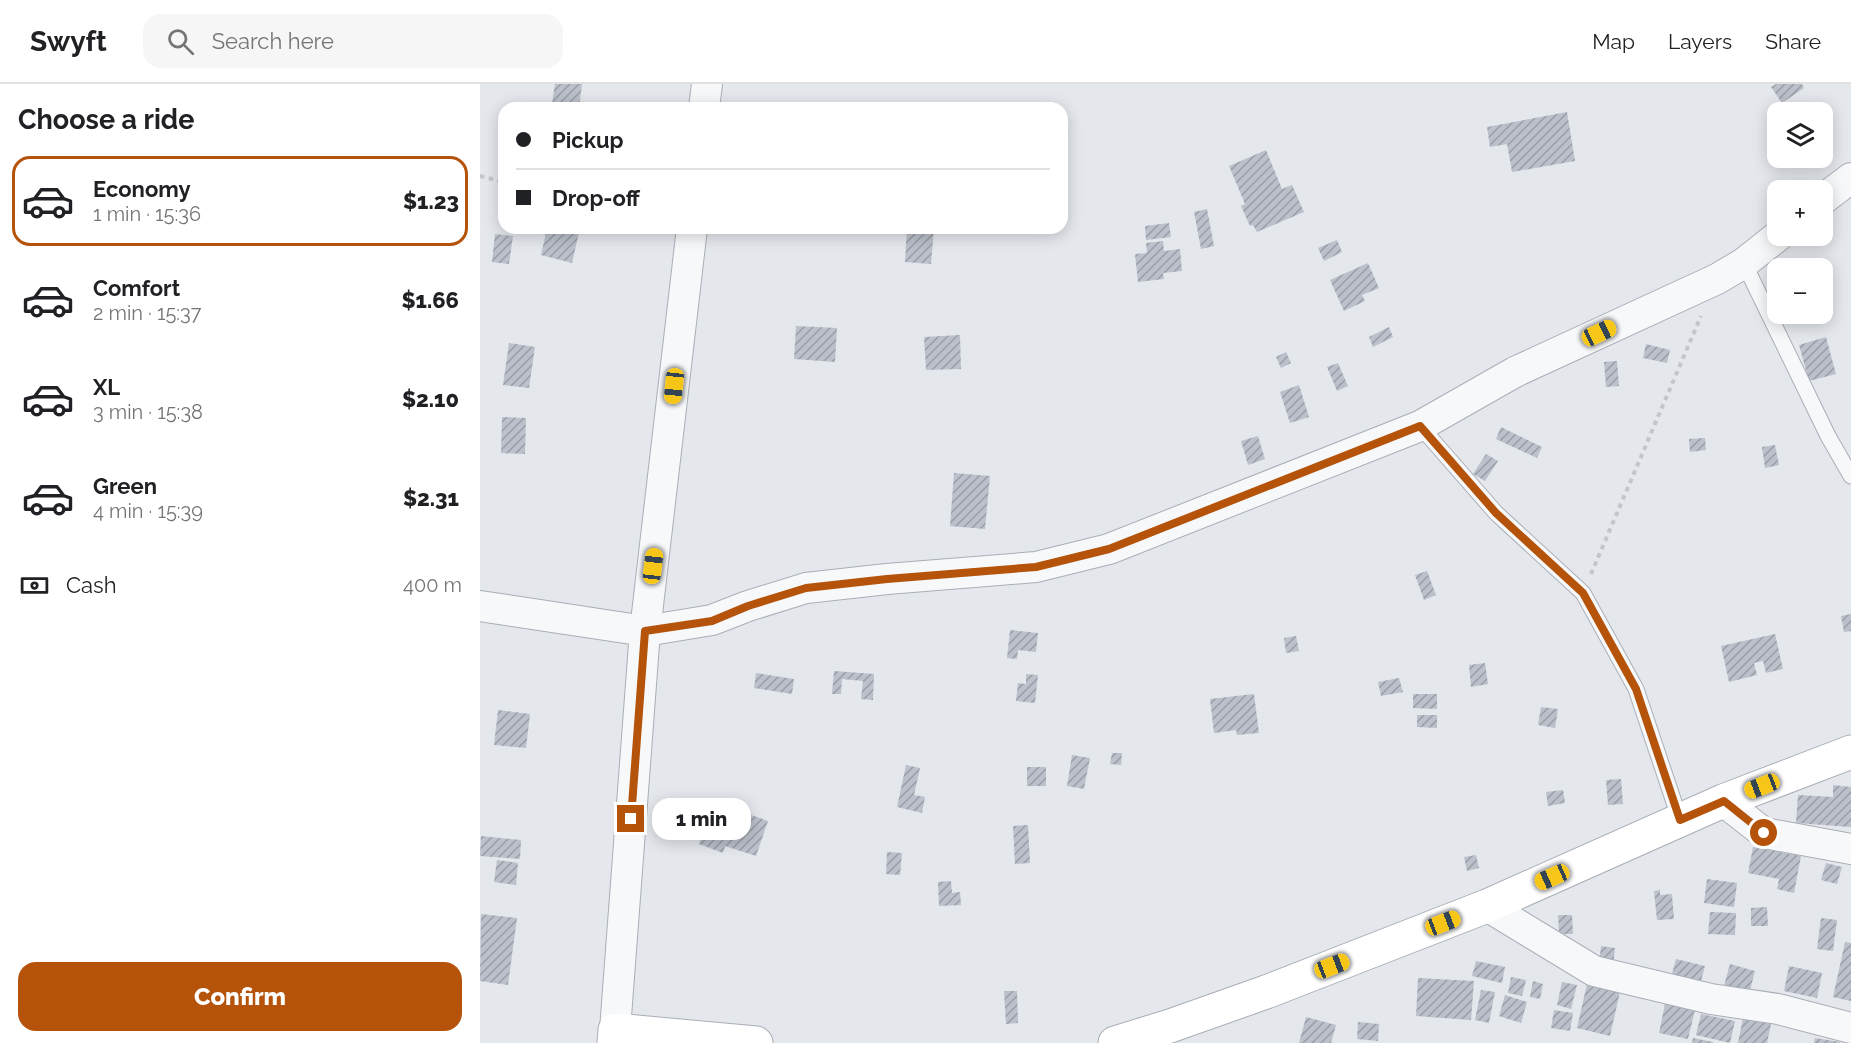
<!DOCTYPE html>
<html lang="en">
<head>
<meta charset="utf-8">
<style>
	:root { --surface:#fff; --page:#f6f6f6; --text:#202124; --muted:#757577; --line:#e0e0e0; --accent:#b45309 }
	body { margin:0; font-family:Raleway,sans-serif; background:var(--page); color:var(--text); height:100vh; display:flex; flex-direction:column; font-size:22px; white-space:nowrap }
	* { box-sizing:border-box; margin:0 }
	p { font-size:20px; color:var(--muted) }
	.icon { flex:none; width:33px; height:33px; fill:none; stroke:currentColor; stroke-width:2; stroke-linecap:round; stroke-linejoin:round }
	.map { position:relative; flex:1; overflow:hidden }
	.panel { display:flex; flex-direction:column; background:var(--surface); width:480px }
	.panel>* { flex:none }
	.hud { position:absolute; left:18px; top:18px; width:570px; height:132px; border-radius:18px; box-shadow:0 3px 15px #0003; display:grid; align-content:center; height:132px; padding:0 18px; background:var(--surface) }
	.fabs { position:absolute; left:1287px; top:18px; display:grid; gap:12px }
	.fabs a { display:grid; place-items:center; width:66px; height:66px; border-radius:12px; background:var(--surface); box-shadow:0 3px 15px #0003; font-size:30px }
	.end { position:absolute; width:27px; height:27px; margin:-14px; border:8px solid #b45309; background:#fff; box-shadow:0 0 0 3px #fff }
	.from { border-radius:50% }
	.bubble { position:absolute; height:42px; border-radius:18px; background:var(--surface); box-shadow:0 3px 15px #0003; font-size:20px; font-weight:800; line-height:42px; text-align:center }
	.car { position:absolute; width:18px; height:36px; margin:-18px -9px; border-radius:8px; box-shadow:0 0 4px 2px #0007; background:linear-gradient(#f5c518 24%,#345 0 40%,#f5c518 0 76%,#345 0 86%,#f5c518 0) }
	.hud b { display:flex; align-items:center; gap:21px; height:57px; font-size:22px }
	.hud b+b { border-top:2px solid var(--line) }
	.hud i { width:15px; height:15px; background:var(--text) }
	ul { padding:0; list-style:none }
	li { display:flex; align-items:center; gap:18px; height:90px; margin:0 12px 9px; padding:0 6px; border:3px solid transparent; border-radius:18px }
	li div { flex:1 }
	li b { display:block; font-size:22px }
	li em { font-style:normal; font-weight:800 }
	li.selected { border-color:var(--accent) }
	li>.icon { width:54px; height:54px; stroke-width:1.5 }
	h2 { padding:0 18px; font-size:27px; line-height:72px }
	.pay { display:flex; align-items:center; gap:15px; height:66px; padding:0 18px; font-size:22px }
	.pay p { margin-inline-start:auto }
	.button { display:flex; gap:12px; margin-top:auto; padding:12px 18px }
	.button a { flex:1; height:69px; border-radius:18px; background:var(--accent); color:#fff; font-size:24px; font-weight:800; line-height:69px; text-align:center }
	header { display:flex; align-items:center; gap:36px; box-sizing:border-box; height:84px; padding:0 30px; background:var(--surface); border-bottom:2px solid var(--line) }
	header strong { font-size:28px }
	nav { display:flex; gap:33px; margin-inline-start:auto; font-size:21px }
	.search { width:420px; height:54px; background:var(--page); display:flex; align-items:center; gap:15px; box-sizing:border-box; padding:0 21px; border-radius:18px; color:var(--muted); font-size:22px }
	main { display:flex; flex:1; min-height:0 }
	.map>svg:first-child { display:block }
	.building { fill:url(#building-hatch) }
	.lines { fill:none; stroke-linecap:round; stroke-linejoin:round }
	.service-casing { stroke:#a9aeb7; stroke-width:17 }
	.minor-casing { stroke:#a9aeb7; stroke-width:32 }
	.secondary-casing { stroke:#a9aeb7; stroke-width:35 }
	.path { stroke:#c2c5cb; stroke-width:4; stroke-dasharray:4.5 4.5; stroke-linecap:butt }
	.service { stroke:#f7f8fa; stroke-width:15 }
	.minor { stroke:#f7f8fa; stroke-width:30 }
	.secondary { stroke:#fff; stroke-width:33 }
	.route { stroke:#b45309; stroke-width:8 }
</style>
</head>
<body>
<header>
<strong>Swyft</strong>
<div class="search"><svg class="icon" aria-label="search" viewBox="0 0 24 24"><circle cx="10" cy="10" r="6"/><path d="M15 15l6 6"/></svg>Search here</div>
<nav><a>Map</a><a>Layers</a><a>Share</a></nav>
</header>
<main>
<section class="panel">
<h2>Choose a ride</h2>
<ul>
<li class="selected"><svg class="icon" aria-label="car" viewBox="0 0 24 24"><path d="M5 17H2v-5l4-1 3-4h7l3 4 3 1v5h-3M9 17h6M6 11h13"/><circle cx="7" cy="17" r="2"/><circle cx="17" cy="17" r="2"/></svg><div><b>Economy</b><p>1 min · 15:36</p></div><em>$1.23</em></li>
<li><svg class="icon" aria-label="car" viewBox="0 0 24 24"><path d="M5 17H2v-5l4-1 3-4h7l3 4 3 1v5h-3M9 17h6M6 11h13"/><circle cx="7" cy="17" r="2"/><circle cx="17" cy="17" r="2"/></svg><div><b>Comfort</b><p>2 min · 15:37</p></div><em>$1.66</em></li>
<li><svg class="icon" aria-label="car" viewBox="0 0 24 24"><path d="M5 17H2v-5l4-1 3-4h7l3 4 3 1v5h-3M9 17h6M6 11h13"/><circle cx="7" cy="17" r="2"/><circle cx="17" cy="17" r="2"/></svg><div><b>XL</b><p>3 min · 15:38</p></div><em>$2.10</em></li>
<li><svg class="icon" aria-label="car" viewBox="0 0 24 24"><path d="M5 17H2v-5l4-1 3-4h7l3 4 3 1v5h-3M9 17h6M6 11h13"/><circle cx="7" cy="17" r="2"/><circle cx="17" cy="17" r="2"/></svg><div><b>Green</b><p>4 min · 15:39</p></div><em>$2.31</em></li>
</ul>
<div class="pay"><svg class="icon" aria-label="cash" viewBox="0 0 24 24"><path d="M3 7h18v10H3z"/><circle cx="12" cy="12" r="2"/></svg>Cash<p>400 m</p></div>
<div class="button"><a>Confirm</a></div>
</section>
<div class="map">
<svg width="1371" height="959" viewBox="0 0 1371 959">
	<defs>
		<pattern id="building-hatch" width="6" height="6" patternUnits="userSpaceOnUse" patternTransform="scale(1.5)"><rect width="6" height="6" fill="#bbc0ca"/><path d="M-1 1l2-2M0 6l6-6M5 7l2-2" fill="none" stroke="#989da6"/></pattern>
	</defs>
	<rect width="100%" height="100%" fill="#e4e7ec"/>
	<!-- building -->
	<path class="building" d="M 75,0 L 102,0 L 99,24 L 72,20 Z
		M 1296,0 L 1322,0 L 1324,4 L 1302,19 L 1291,3 Z
		M 1087,28 L 1095,77 L 1032,88 L 1027,60 L 1010,63 L 1007,43 Z
		M 786,66 L 802,105 L 812,101 L 824,128 L 777,148 L 773,141 L 770,142 L 761,122 L 765,120 L 749,82 Z
		M 727,125 L 734,162 L 721,165 L 714,128 Z
		M 689,139 L 691,153 L 666,156 L 665,142 Z
		M 67,144 L 100,144 L 92,179 L 61,171 Z
		M 427,144 L 454,144 L 451,180 L 425,178 Z
		M 15,150 L 33,152 L 29,180 L 12,178 Z
		M 857,156 L 862,168 L 844,177 L 838,164 Z
		M 683,157 L 684,167 L 700,165 L 702,187 L 683,189 L 684,195 L 658,198 L 655,170 L 667,169 L 666,159 Z
		M 888,179 L 899,204 L 882,211 L 885,217 L 864,227 L 850,196 Z
		M 316,242 L 357,244 L 355,278 L 314,275 Z
		M 909,243 L 913,253 L 893,263 L 889,253 Z
		M 480,251 L 481,285 L 446,286 L 444,253 Z
		M 1346,253 L 1356,290 L 1329,297 L 1319,261 Z
		M 29,259 L 55,263 L 49,304 L 23,301 Z
		M 1166,260 L 1190,266 L 1187,279 L 1163,274 Z
		M 806,268 L 811,279 L 801,284 L 796,273 Z
		M 1137,277 L 1139,302 L 1126,303 L 1124,278 Z
		M 858,279 L 868,302 L 857,307 L 847,283 Z
		M 819,301 L 829,333 L 810,339 L 800,308 Z
		M 22,333 L 46,334 L 45,370 L 21,369 Z
		M 1021,343 L 1062,363 L 1057,374 L 1016,355 Z
		M 778,352 L 785,375 L 768,381 L 761,357 Z
		M 1225,354 L 1226,366 L 1210,368 L 1209,355 Z
		M 1295,361 L 1299,381 L 1285,384 L 1282,363 Z
		M 1006,370 L 1018,377 L 1005,397 L 993,390 Z
		M 474,389 L 510,392 L 505,445 L 470,442 Z
		M 947,487 L 956,511 L 944,516 L 935,491 Z
		M 1371,530 L 1371,547 L 1364,548 L 1361,532 Z
		M 530,546 L 558,549 L 556,568 L 538,566 L 537,575 L 527,574 Z
		M 1295,550 L 1303,585 L 1286,589 L 1283,577 L 1274,579 L 1277,591 L 1249,598 L 1241,562 Z
		M 816,552 L 819,567 L 806,569 L 804,554 Z
		M 1005,579 L 1008,600 L 991,603 L 989,581 Z
		M 354,587 L 394,590 L 393,616 L 381,615 L 383,597 L 362,595 L 361,610 L 352,610 Z
		M 276,589 L 314,595 L 312,610 L 274,604 Z
		M 546,590 L 558,591 L 555,619 L 536,617 L 538,599 L 546,600 Z
		M 919,594 L 923,608 L 901,612 L 898,598 Z
		M 774,610 L 779,649 L 757,651 L 756,646 L 734,649 L 730,615 Z
		M 933,610 L 957,610 L 957,625 L 933,624 Z
		M 1061,623 L 1078,625 L 1075,644 L 1058,641 Z
		M 18,626 L 50,630 L 46,664 L 14,661 Z
		M 937,631 L 957,631 L 957,644 L 937,643 Z
		M 632,669 L 642,669 L 641,681 L 630,680 Z
		M 592,671 L 610,674 L 604,705 L 587,702 Z
		M 426,681 L 440,684 L 434,711 L 445,713 L 442,729 L 417,723 Z
		M 547,683 L 566,683 L 566,702 L 547,702 Z
		M 1141,695 L 1143,720 L 1128,721 L 1126,696 Z
		M 1353,701 L 1371,703 L 1371,743 L 1316,739 L 1318,711 L 1353,713 Z
		M 1083,706 L 1085,719 L 1068,722 L 1066,708 Z
		M 234,718 L 288,737 L 276,772 L 245,762 L 243,769 L 219,760 Z
		M 548,741 L 550,779 L 535,780 L 533,742 Z
		M 1,752 L 41,756 L 40,775 L 0,772 Z
		M 1273,763 L 1321,772 L 1314,809 L 1297,805 L 1299,795 L 1268,789 Z
		M 407,768 L 422,769 L 420,791 L 406,790 Z
		M 996,771 L 999,784 L 987,787 L 984,773 Z
		M 17,776 L 38,779 L 36,801 L 14,798 Z
		M 1346,779 L 1362,783 L 1357,800 L 1341,796 Z
		M 1227,795 L 1257,799 L 1254,823 L 1224,819 Z
		M 471,797 L 472,809 L 480,808 L 481,821 L 459,822 L 458,798 Z
		M 1180,806 L 1180,811 L 1192,810 L 1194,835 L 1177,836 L 1174,807 Z
		M 1287,823 L 1288,842 L 1271,842 L 1271,824 Z
		M 1230,828 L 1256,829 L 1255,851 L 1228,850 Z
		M 1,830 L 37,834 L 28,901 L 0,897 Z
		M 1078,831 L 1092,831 L 1093,850 L 1079,850 Z
		M 1341,834 L 1357,836 L 1353,867 L 1337,865 Z
		M 1365,858 L 1371,859 L 1371,917 L 1353,913 Z
		M 1121,862 L 1135,864 L 1133,883 L 1119,881 Z
		M 1196,875 L 1225,882 L 1220,901 L 1191,894 Z
		M 996,877 L 1025,883 L 1022,899 L 992,892 Z
		M 1250,880 L 1275,887 L 1269,910 L 1244,902 Z
		M 1309,882 L 1342,889 L 1337,914 L 1304,907 Z
		M 1031,893 L 1046,896 L 1042,912 L 1028,909 Z
		M 938,894 L 994,897 L 991,936 L 936,932 Z
		M 1053,897 L 1063,900 L 1060,915 L 1050,913 Z
		M 1082,898 L 1097,901 L 1091,925 L 1077,921 Z
		M 1107,900 L 1140,908 L 1130,952 L 1097,944 Z
		M 1001,906 L 1015,908 L 1009,939 L 995,936 Z
		M 524,907 L 537,907 L 538,939 L 526,940 Z
		M 1025,911 L 1047,918 L 1041,939 L 1019,932 Z
		M 1185,920 L 1215,926 L 1208,955 L 1179,949 Z
		M 1074,926 L 1093,929 L 1090,947 L 1071,944 Z
		M 1221,930 L 1255,937 L 1250,959 L 1216,951 Z
		M 826,933 L 856,941 L 851,959 L 819,959 Z
		M 1263,934 L 1291,940 L 1287,959 L 1258,959 Z
		M 878,938 L 899,940 L 898,957 L 877,955 Z
		M 1213,954 L 1233,958 L 1233,959 L 1212,959 Z
		M 1335,954 L 1360,958 L 1360,959 L 1334,959 Z"/>
	<g class="lines">
		<defs>
			<path id="service" d="M 1264,179 L 1348,352 L 1371,392
				M 940,342 L 1016,429 L 1103,509 L 1156,605 L 1200,736"/>
			<path id="minor" d="M 224,24 L 227,0
				M 1342,116 L 1371,94
				M 0,522 L 165,547 L 232,536 L 268,522 L 326,504 L 407,495 L 556,483 L 629,465 L 940,342 L 1035,288 L 1237,195 L 1264,179 L 1298,152
				M 1243,717 L 1284,749 L 1371,765
				M 1007,822 L 1114,887 L 1231,915 L 1298,925 L 1371,944
				M 135,946 L 165,547 L 212,144"/>
			<path id="secondary" d="M 134,959 L 135,946 L 276,959
				M 635,959 L 690,942 L 786,908 L 1007,822 L 1243,717 L 1371,668"/>
		</defs>
		<!-- service casing -->
		<use href="#service" class="service-casing"/>
		<!-- minor casing -->
		<use href="#minor" class="minor-casing"/>
		<!-- secondary casing -->
		<use href="#secondary" class="secondary-casing"/>
		<!-- path -->
		<path class="path" d="M 0,92 L 24,98
			M 1111,490 L 1221,232"/>
		<!-- service -->
		<use href="#service" class="service"/>
		<!-- minor -->
		<use href="#minor" class="minor"/>
		<!-- secondary -->
		<use href="#secondary" class="secondary"/>
	</g>
	<g class="lines">
		<!-- route -->
		<path class="route" d="M 151,735 L 165,547 L 232,537 L 268,522 L 326,504 L 407,495 L 556,483 L 629,465 L 940,342 L 1016,429 L 1103,509 L 1156,605 L 1200,736 L 1244,717 L 1284,749"/>
	</g>
</svg>
<div class="fabs">
<a><svg class="icon" aria-label="layers" viewBox="0 0 24 24"><path d="M12 4l9 5-9 5-9-5zM3 14l9 5 9-5"/></svg></a>
<a>+</a>
<a>−</a>
</div>
<i class="end from" style="left:1284px;top:749px"></i>
<i class="end" style="left:151px;top:735px"></i>
<div class="bubble" style="left:172px;top:714px;width:99px">1 min</div>
<i class="car" style="left:1119px;top:249px;rotate:65deg"></i>
<i class="car" style="left:194px;top:302px;rotate:186deg"></i>
<i class="car" style="left:173px;top:482px;rotate:7deg"></i>
<i class="car" style="left:1282px;top:702px;rotate:249deg"></i>
<i class="car" style="left:1072px;top:793px;rotate:246deg"></i>
<i class="car" style="left:963px;top:839px;rotate:69deg"></i>
<i class="car" style="left:852px;top:882px;rotate:69deg"></i>
<div class="hud">
<b><i class="from"></i>Pickup</b>
<b><i></i>Drop-off</b>
</div>
</div>
</main>
</body>
</html>
